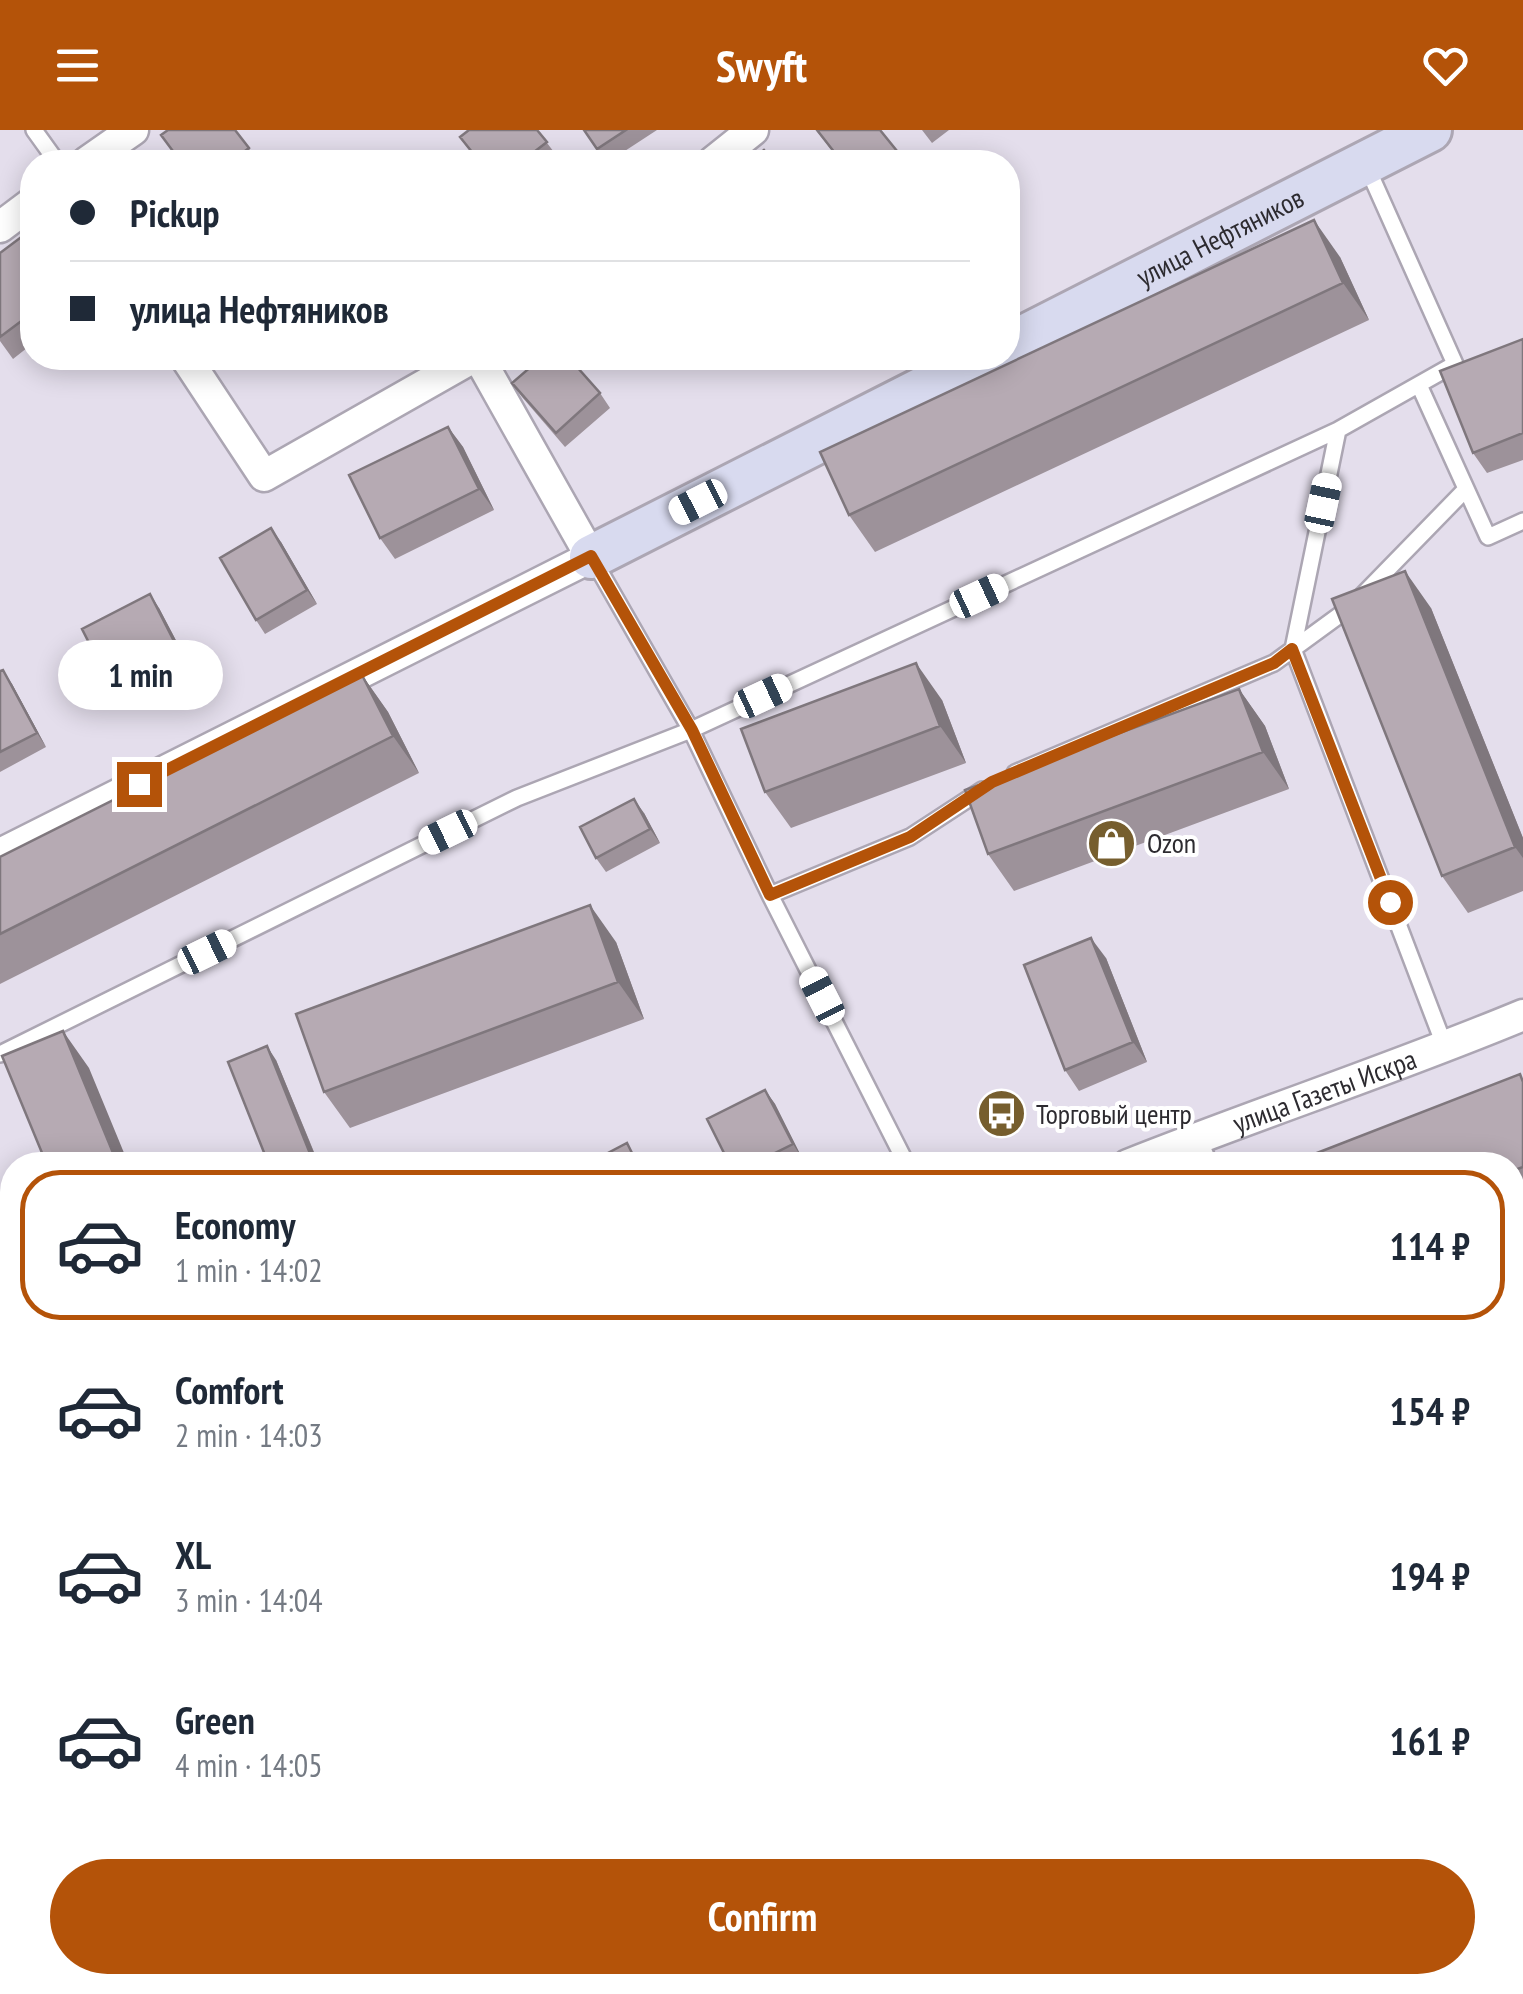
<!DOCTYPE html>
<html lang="en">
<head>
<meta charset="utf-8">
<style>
	:root { --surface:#fff; --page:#f6f6f7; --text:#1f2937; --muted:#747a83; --line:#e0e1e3; --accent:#b45309 }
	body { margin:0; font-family:"PT Sans Narrow",sans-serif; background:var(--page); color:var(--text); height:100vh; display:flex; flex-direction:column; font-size:38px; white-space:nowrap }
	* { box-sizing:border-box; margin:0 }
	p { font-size:32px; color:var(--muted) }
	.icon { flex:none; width:55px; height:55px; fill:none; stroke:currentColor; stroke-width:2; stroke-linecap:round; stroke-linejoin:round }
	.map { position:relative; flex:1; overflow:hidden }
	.drawer { position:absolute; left:0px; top:1022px; width:1525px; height:842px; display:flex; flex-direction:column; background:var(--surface); border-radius:40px 40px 0 0; box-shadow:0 5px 25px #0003 }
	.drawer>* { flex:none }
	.banner { position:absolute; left:20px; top:20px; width:1000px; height:220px; border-radius:40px; box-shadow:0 5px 25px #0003; display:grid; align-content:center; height:220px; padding:0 50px; background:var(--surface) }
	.end { position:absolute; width:45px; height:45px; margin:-22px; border:12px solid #b45309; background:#fff; box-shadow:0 0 0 5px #fff }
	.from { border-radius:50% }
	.bubble { position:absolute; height:70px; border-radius:35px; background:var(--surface); box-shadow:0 5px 25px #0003; font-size:32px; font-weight:700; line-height:70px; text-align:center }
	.car { position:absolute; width:30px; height:60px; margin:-30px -15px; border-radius:12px; box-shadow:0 0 8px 2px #0007; background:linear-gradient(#fff 24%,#345 0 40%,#fff 0 76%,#345 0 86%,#fff 0) }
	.banner b { display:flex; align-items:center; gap:35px; height:95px; font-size:38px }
	.banner b+b { border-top:2px solid var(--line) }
	.banner i { width:25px; height:25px; background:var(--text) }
	ul { padding:18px 0 0; list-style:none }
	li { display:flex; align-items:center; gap:30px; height:150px; margin:0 20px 15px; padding:0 30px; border:5px solid transparent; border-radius:40px }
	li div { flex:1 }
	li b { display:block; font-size:38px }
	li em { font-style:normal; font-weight:700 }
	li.current { border-color:var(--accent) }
	li>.icon { width:90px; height:90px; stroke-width:1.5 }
	.cta { display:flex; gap:20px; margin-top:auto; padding:20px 50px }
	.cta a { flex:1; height:115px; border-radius:60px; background:var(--accent); color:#fff; font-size:40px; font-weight:700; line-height:115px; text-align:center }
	header { display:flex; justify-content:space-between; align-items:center; height:130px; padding:0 50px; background:var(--accent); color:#fff; font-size:45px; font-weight:700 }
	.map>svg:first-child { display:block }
	.green { fill:#f5abc1 }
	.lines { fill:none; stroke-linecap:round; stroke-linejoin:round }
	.lane-casing { stroke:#aca6b3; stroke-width:20 }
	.street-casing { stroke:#aca6b3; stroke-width:35 }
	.secondary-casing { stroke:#aca6b3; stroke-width:48 }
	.path { stroke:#96929c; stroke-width:6; stroke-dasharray:5 5; stroke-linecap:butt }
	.lane { stroke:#fff; stroke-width:15 }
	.street { stroke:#fff; stroke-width:30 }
	.secondary { stroke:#d8daef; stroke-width:42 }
	.wall { fill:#9d929a }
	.shaded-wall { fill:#7f777d }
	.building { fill:#b6aab3; stroke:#7f777d; stroke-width:2.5 }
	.route { stroke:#b45309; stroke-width:12 }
	.labels { text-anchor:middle; stroke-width:8; stroke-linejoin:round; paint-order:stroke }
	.street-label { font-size:28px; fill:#2d2b30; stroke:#fff }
	.poi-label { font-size:28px; fill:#2d2b30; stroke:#fff; text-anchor:start }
</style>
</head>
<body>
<header><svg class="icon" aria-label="menu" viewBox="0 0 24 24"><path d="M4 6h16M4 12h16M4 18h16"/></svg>Swyft<svg class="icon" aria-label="heart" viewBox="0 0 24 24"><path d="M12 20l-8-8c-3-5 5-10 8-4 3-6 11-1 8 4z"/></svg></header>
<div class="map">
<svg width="1523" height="1864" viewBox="0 0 1523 1864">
	<rect width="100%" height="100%" fill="#e4deec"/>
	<!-- green -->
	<path class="green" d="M 1523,1606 L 1523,1864 L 847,1864 L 879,1852 L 1512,1852 L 1512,1613 Z"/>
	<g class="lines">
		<defs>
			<path id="lane" d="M 34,0 L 57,32
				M 1419,255 L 1488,407 L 1523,391
				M 1338,300 L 1293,519 L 1445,917
				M 594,431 L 691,600 L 770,765 L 907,1035
				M 1015,643 L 1274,533 L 1352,476 L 1466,359
				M 770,765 L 910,707 L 982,660
				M 0,924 L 517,668 L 691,600 L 1338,300 L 1455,234 L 1367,37
				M 1198,1007 L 1210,1035
				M 1512,1306 L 1523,1302
				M 1512,1336 L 1523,1358
				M 0,1779 L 12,1776
				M 350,1852 L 354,1864"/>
			<g id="street">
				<path d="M 87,32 L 133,0"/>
				<path d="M 713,32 L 753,0"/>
				<path d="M 0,97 L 32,73"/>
				<path d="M 186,228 L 264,346 L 472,228"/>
				<path d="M 0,724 L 591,427 L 479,228"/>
				<path id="s1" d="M 1128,1035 C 1259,983 1393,939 1523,885"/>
				<path d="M 0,1461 L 12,1487"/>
				<path d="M 1512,1602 L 1523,1594"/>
				<path d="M 807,1864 L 839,1852"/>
			</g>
			<g id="secondary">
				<path id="s2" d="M 1008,215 L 1430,0"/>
				<path d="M 591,427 L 983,228"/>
			</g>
		</defs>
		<!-- lane casing -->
		<use href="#lane" class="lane-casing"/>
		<!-- street casing -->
		<use href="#street" class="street-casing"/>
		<!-- secondary casing -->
		<use href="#secondary" class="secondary-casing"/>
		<!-- path -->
		<path class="path" d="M 0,1572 L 12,1568"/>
		<!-- lane -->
		<use href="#lane" class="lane"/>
		<!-- street -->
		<use href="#street" class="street"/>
		<!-- secondary -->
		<use href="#secondary" class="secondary"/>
	</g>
	<!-- wall -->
	<path class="wall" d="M 235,0 L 259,32 L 180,32 Z
		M 537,0 L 557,26 L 549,32 L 478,32 L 460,7 Z
		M 584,0 L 657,0 L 608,32 L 606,32 Z
		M 816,0 L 880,0 L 905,32 L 841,32 Z
		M 922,0 L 949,0 L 932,13 Z
		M 32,99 L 32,214 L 13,229 L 0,211 L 0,123 Z
		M 1340,127 L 1369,190 L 875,422 L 849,385 Z
		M 1523,209 L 1523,330 L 1487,343 L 1473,323 Z
		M 512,253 L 600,263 L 610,278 L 565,317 L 522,267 Z
		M 448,297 L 463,317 L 494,380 L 395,429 L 380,408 Z
		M 281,412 L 317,474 L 265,504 L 256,490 Z
		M 159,478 L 192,541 L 124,576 L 114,562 Z
		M 1431,478 L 1523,708 L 1523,761 L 1468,783 L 1442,746 Z
		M 0,541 L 12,554 L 46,617 L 0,642 Z
		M 362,545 L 388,582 L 419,643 L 0,854 L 0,727 Z
		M 1239,559 L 1265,596 L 1289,659 L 1014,761 L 988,724 Z
		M 942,570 L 966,633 L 791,698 L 765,662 Z
		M 644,683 L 660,713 L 606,742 L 596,728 Z
		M 616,812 L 644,889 L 350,998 L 324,962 Z
		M 1106,828 L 1147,932 L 1079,961 L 1065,940 Z
		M 276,930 L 319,1034 L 348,1035 L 269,1035 Z
		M 1523,949 L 1523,1071 L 1512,1075 L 1512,1035 Z
		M 765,960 L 775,974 L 802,1028 L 789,1035 L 730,1035 Z
		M 1523,1213 L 1523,1280 L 1512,1284 L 1512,1217 Z
		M 12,1291 L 12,1350 L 0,1356 L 0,1297 Z
		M 1512,1398 L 1523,1426 L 1523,1476 L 1512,1480 Z
		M 12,1603 L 12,1711 L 0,1715 L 0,1607 Z
		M 571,1852 L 591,1852 L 575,1859 Z"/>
	<!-- shaded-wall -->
	<path class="shaded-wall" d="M 1314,90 L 1340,127 L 1369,190 L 1343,153 Z
		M 448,297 L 463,317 L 494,380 L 479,359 Z
		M 271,398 L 281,412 L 317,474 L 307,460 Z
		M 1405,441 L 1431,478 L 1523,708 L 1523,728 L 1515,717 Z
		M 150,464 L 159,478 L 192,541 L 182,527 Z
		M 916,533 L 942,570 L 966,633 L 940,596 Z
		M 3,540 L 12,554 L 46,617 L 37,603 Z
		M 362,545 L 388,582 L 419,643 L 393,606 Z
		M 1239,559 L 1265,596 L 1289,659 L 1263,622 Z
		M 634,669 L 644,683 L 660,713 L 650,699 Z
		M 590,775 L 616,812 L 644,889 L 618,852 Z
		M 1091,808 L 1106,828 L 1147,932 L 1133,912 Z
		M 63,901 L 89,938 L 129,1035 L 118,1035 Z
		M 267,916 L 276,930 L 319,1035 L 311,1026 Z
		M 765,960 L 775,974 L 802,1028 L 793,1014 Z
		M 1512,1398 L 1523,1426 L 1523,1447 L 1512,1422 Z
		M 443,1852 L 449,1852 L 452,1864 L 447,1864 Z"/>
	<!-- building -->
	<path class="building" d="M 168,0 L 235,0 L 249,18 L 230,32 L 181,32 L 161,5 Z
		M 469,0 L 537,0 L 547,12 L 521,32 L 480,32 L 460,7 Z
		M 584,0 L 626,0 L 597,19 Z
		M 817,0 L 880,0 L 897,21 L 882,32 L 842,32 Z
		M 764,20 L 775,32 L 750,32 Z
		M 1314,90 L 1343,153 L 849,385 L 820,322 Z
		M 32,99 L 32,183 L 0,207 L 0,123 Z
		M 1523,209 L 1523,303 L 1473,323 L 1440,241 Z
		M 541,228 L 569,228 L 600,263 L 556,303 L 512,253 Z
		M 448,297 L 479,359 L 380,408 L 349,345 Z
		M 271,398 L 307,460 L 256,490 L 220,428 Z
		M 1405,441 L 1515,717 L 1442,746 L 1332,469 Z
		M 150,464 L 182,527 L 114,562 L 82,499 Z
		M 916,533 L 940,596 L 765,662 L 741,599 Z
		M 3,540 L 37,603 L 0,622 L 0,541 Z
		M 362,545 L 393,606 L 0,804 L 0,727 Z
		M 1239,559 L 1263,622 L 988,724 L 965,660 Z
		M 634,669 L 650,699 L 596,728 L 580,697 Z
		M 590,775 L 618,852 L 324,962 L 296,884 Z
		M 1091,808 L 1133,912 L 1065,940 L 1024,835 Z
		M 63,901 L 118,1035 L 47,1035 L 2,926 Z
		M 267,916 L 311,1026 L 288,1035 L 269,1035 L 228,932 Z
		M 1520,944 L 1523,952 L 1523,1037 L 1512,1041 L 1512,1035 L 1286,1035 Z
		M 765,960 L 793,1014 L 751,1035 L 730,1035 L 707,989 Z
		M 627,1013 L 638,1035 L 585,1035 Z
		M 341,1025 L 345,1035 L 316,1035 Z
		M 1523,1213 L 1523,1254 L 1512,1258 L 1512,1217 Z
		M 12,1291 L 12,1332 L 0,1337 L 0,1297 Z
		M 1512,1422 L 1520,1444 L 1512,1447 Z
		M 12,1603 L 12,1678 L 0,1682 L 0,1607 Z
		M 383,1852 L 443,1852 L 447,1864 L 387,1864 Z
		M 249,1855 L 253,1864 L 227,1864 Z"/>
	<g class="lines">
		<!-- route -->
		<path class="route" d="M 139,654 L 591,426 L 692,600 L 770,765 L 910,707 L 992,652 L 1274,533 L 1292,519 L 1390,772"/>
	</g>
	<!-- icons -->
	<defs>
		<symbol id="shop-disc" viewBox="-11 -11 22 22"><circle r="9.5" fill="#765e2e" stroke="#fff"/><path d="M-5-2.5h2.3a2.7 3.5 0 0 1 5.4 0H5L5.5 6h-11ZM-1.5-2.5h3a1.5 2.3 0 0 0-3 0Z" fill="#fff"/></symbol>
		<symbol id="bus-disc" viewBox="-11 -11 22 22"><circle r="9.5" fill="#765e2e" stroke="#fff"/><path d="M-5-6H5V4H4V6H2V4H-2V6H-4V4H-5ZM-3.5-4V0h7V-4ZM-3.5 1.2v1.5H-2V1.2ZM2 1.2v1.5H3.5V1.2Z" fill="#fff"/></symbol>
	</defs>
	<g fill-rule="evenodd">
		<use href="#shop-disc" x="1084" y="686" width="55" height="55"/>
		<use href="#bus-disc" x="974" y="956" width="55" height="55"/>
	</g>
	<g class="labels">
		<!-- street labels -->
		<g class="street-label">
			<text dy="10" stroke="none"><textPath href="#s2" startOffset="238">улица Нефтяников</textPath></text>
			<text dy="10" stroke="none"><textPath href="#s1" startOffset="210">улица Газеты Искра</textPath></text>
		</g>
		<!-- poi labels -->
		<g class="poi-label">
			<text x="1147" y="723">Ozon</text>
			<text x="1036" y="994">Торговый центр</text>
		</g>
	</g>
</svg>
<i class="end from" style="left:1390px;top:772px"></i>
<i class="end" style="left:139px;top:654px"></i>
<div class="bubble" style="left:58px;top:510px;width:165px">1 min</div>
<i class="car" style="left:698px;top:372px;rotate:243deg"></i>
<i class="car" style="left:1323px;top:373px;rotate:12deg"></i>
<i class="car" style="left:979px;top:466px;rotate:65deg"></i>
<i class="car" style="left:763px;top:566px;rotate:65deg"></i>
<i class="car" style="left:448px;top:702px;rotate:244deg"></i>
<i class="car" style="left:207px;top:822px;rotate:64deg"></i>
<i class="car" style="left:822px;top:866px;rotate:333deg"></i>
<div class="banner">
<b><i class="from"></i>Pickup</b>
<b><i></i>улица Нефтяников</b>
</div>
<section class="drawer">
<ul>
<li class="current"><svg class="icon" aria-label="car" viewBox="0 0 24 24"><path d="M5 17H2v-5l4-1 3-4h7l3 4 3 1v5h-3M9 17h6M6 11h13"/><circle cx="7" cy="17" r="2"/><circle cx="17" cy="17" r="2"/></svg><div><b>Economy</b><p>1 min · 14:02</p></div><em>114 ₽</em></li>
<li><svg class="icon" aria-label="car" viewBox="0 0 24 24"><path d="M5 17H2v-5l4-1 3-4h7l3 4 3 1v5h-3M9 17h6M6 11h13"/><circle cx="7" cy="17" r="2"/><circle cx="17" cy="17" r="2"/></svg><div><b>Comfort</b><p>2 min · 14:03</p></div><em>154 ₽</em></li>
<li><svg class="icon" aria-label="car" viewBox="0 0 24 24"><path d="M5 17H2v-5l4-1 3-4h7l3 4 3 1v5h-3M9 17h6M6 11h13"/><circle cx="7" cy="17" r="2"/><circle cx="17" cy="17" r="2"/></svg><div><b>XL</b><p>3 min · 14:04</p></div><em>194 ₽</em></li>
<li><svg class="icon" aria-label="car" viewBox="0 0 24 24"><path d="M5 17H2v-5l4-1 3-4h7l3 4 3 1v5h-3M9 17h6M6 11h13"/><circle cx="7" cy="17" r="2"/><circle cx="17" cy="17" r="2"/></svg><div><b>Green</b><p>4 min · 14:05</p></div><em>161 ₽</em></li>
</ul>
<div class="cta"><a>Confirm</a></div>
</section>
</div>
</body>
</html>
